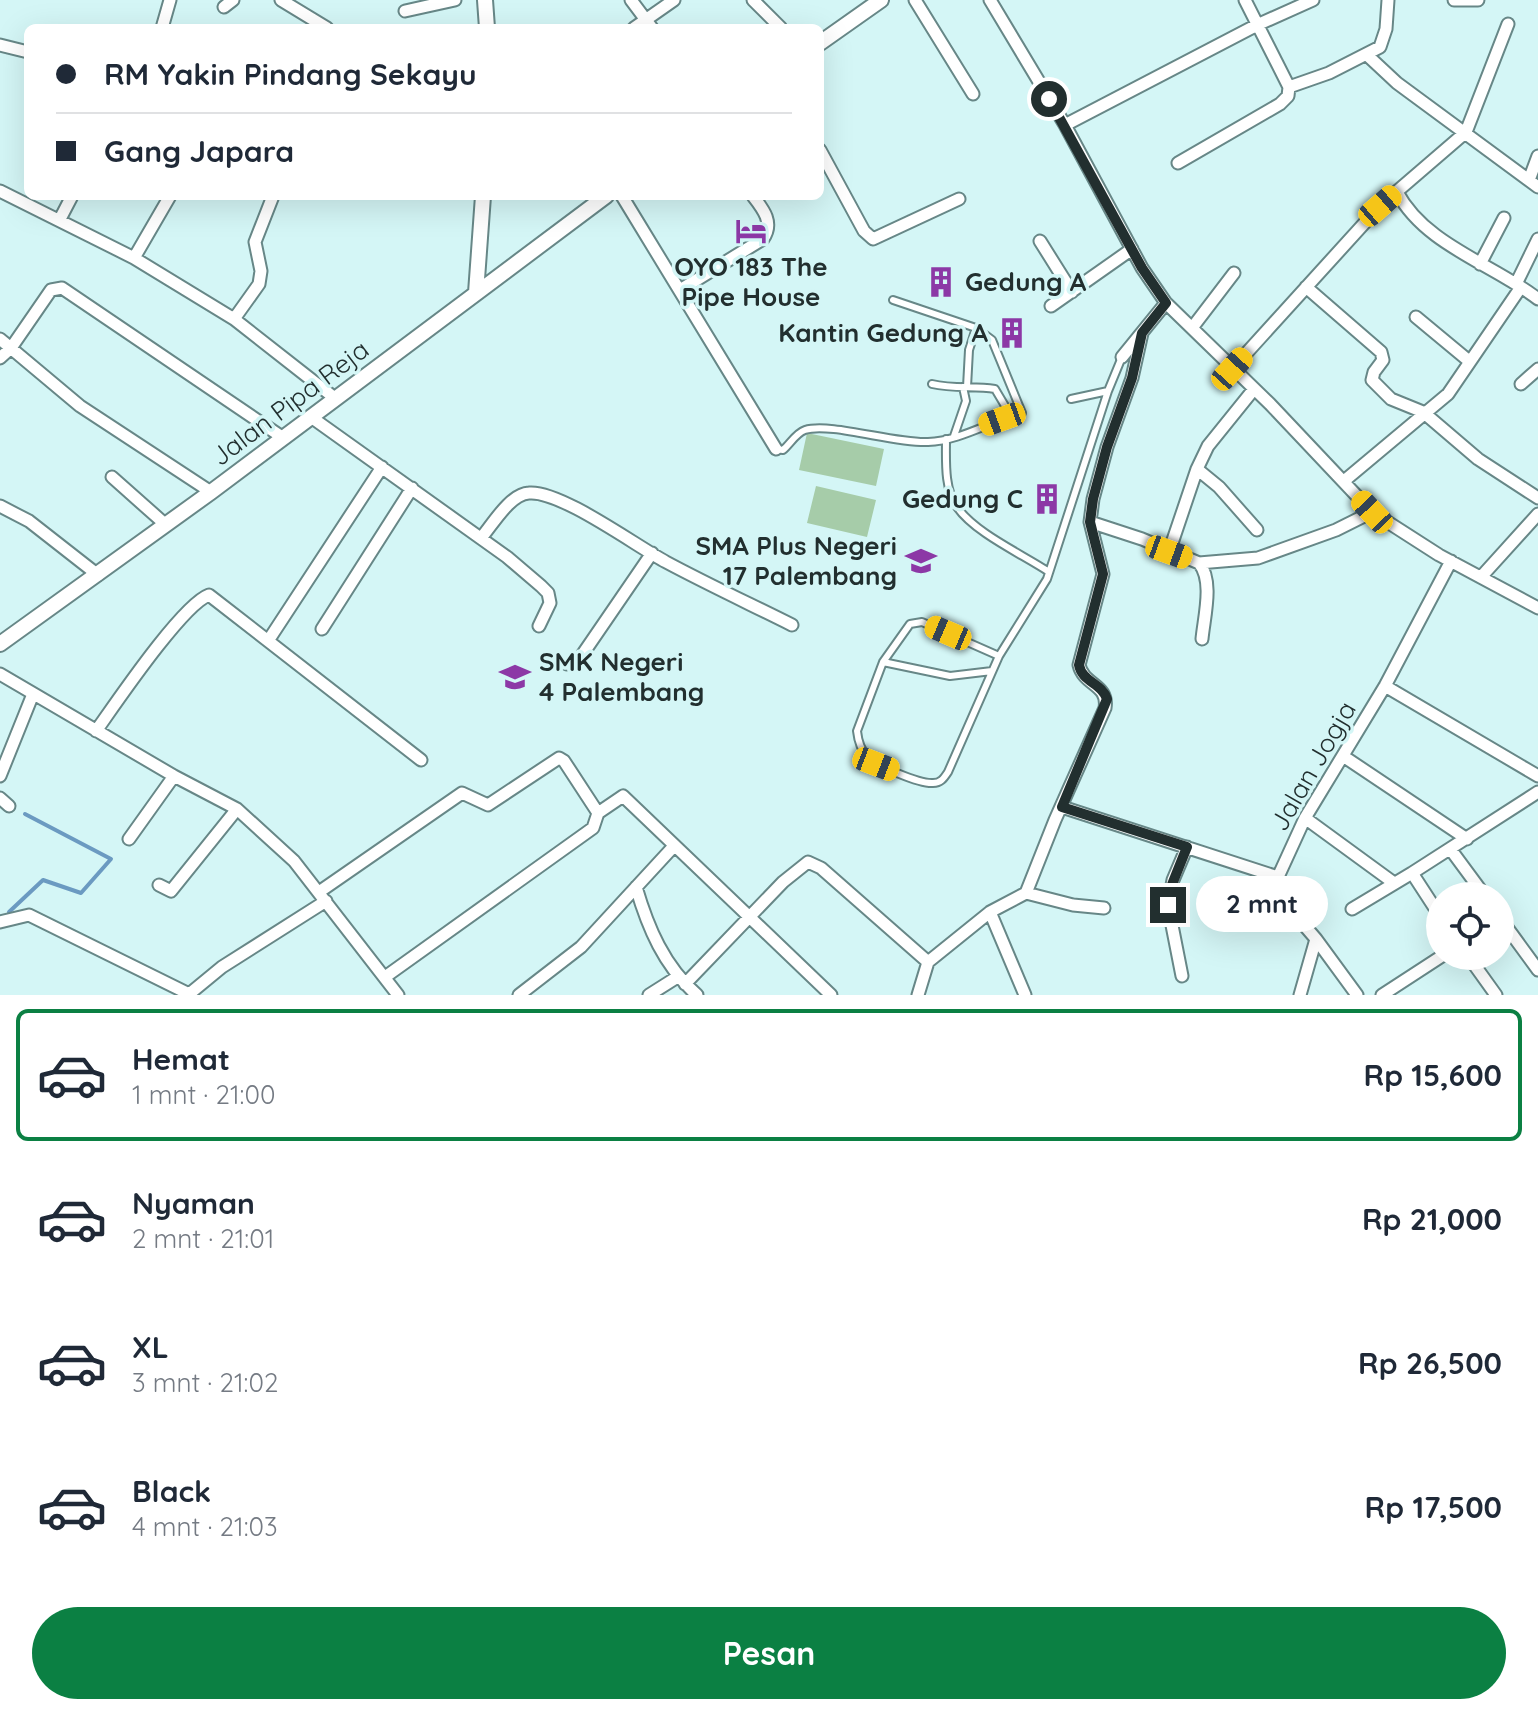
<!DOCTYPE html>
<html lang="id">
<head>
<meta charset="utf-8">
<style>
	:root { --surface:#fff; --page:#f2f2f3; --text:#1f2937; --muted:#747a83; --line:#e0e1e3; --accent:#0b8043 }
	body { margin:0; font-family:Quicksand,sans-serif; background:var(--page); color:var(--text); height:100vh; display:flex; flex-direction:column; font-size:30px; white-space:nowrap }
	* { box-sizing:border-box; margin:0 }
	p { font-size:26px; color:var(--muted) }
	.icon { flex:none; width:44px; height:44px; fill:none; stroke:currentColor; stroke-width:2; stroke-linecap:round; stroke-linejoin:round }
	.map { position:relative; height:995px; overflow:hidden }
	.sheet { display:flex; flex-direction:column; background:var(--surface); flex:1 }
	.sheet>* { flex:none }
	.top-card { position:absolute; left:24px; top:24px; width:800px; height:176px; border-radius:12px; box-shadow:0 8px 32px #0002; display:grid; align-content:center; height:176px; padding:0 32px; background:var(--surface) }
	.fabs { position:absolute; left:1426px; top:882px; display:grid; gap:16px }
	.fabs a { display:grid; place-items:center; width:88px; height:88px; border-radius:50%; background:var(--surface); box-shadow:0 8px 32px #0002; font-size:40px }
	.end { position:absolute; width:36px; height:36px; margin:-18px; border:10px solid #222f2f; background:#fff; box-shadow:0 0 0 4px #fff }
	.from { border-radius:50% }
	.bubble { position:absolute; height:56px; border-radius:28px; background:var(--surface); box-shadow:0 8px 32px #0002; font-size:26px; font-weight:700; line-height:56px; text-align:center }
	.car { position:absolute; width:24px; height:48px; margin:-24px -12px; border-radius:10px; box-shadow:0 0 6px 2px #0007; background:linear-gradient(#f5c518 24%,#345 0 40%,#f5c518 0 76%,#345 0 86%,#f5c518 0) }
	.top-card b { display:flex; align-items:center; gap:28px; height:76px; font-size:30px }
	.top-card b+b { border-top:2px solid var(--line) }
	.top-card i { width:20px; height:20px; background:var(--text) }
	ul { padding:14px 0 0; list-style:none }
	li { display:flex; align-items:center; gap:24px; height:132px; margin:0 16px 12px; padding:0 16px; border:4px solid transparent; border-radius:12px }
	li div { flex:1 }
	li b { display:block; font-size:30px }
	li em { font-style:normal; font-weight:700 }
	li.selected { border-color:var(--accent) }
	li>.icon { width:72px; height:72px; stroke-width:1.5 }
	.action { display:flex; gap:16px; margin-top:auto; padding:16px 32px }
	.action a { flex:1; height:92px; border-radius:48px; background:var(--accent); color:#fff; font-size:32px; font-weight:700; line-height:92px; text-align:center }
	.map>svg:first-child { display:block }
	.green { fill:#a6cca9 }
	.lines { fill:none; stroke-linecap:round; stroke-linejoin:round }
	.stream { stroke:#6b9ac1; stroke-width:4 }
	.service-casing { stroke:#678787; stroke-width:10 }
	.minor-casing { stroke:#678787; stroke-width:15 }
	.tertiary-casing { stroke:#678787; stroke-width:18 }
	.service { stroke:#fff; stroke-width:6 }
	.minor { stroke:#fff; stroke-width:11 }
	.tertiary { stroke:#fff; stroke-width:14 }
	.route { stroke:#222f2f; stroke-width:10 }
	.labels { text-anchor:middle; stroke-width:7; stroke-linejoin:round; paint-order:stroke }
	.poi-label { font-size:26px; font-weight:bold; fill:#222f2f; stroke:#d4f6f6; text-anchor:end }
	.street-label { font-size:26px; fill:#222f2f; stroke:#d4f6f6 }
</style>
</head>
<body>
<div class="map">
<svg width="1538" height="995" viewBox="0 0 1538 995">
	<rect width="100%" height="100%" fill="#d4f6f6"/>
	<!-- green -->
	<path class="green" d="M 807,433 L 884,449 L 876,486 L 799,470 Z
		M 816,486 L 876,500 L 867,537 L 807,523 Z"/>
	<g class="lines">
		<!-- stream -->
		<path class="stream" d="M 9,912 L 43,880 L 81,893 L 111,859 L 25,814"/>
		<defs>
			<path id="service" d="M 932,384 C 953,389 973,386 995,389 L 1011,416
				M 967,387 L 969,350 L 976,328
				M 1071,399 L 1108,391
				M 954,436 L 966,401 L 963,387
				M 946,439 C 946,460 944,489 957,507 C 975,533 1022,554 1049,572
				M 776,449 L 783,450 C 790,444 796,433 805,430 C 830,422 896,444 928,442 C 960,441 991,421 1022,413 L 992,340 L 976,328 L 893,300
				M 999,656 L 922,622 L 910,624 L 883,662 L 857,731 C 858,740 860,749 867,756 C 876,766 920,784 933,783 C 941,783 944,778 948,772 L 999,656 L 1047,579 L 1108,391 L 1122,357
				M 883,662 L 950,676 L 992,671"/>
			<path id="minor" d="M 281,0 L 327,28
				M 631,0 L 652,28
				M 753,0 L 781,28
				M 915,0 L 973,94
				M 990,0 L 1065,125 L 1142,268 L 1166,303 L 1270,404 L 1372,512 L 1439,555 L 1538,608
				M 1245,0 L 1289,87
				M 1454,0 L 1478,0
				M 224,7 L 233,0
				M 405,11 L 455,0
				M 162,28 L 170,0
				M 634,28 L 674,0
				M 0,45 L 28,52
				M 1367,55 L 1397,83 L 1538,187
				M 1289,87 L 1329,73 L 1380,47 L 1386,29 L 1388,0
				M 1065,125 L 1257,25 L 1313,0
				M 820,150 L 864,231 L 873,239 L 959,199
				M 1178,163 L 1280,104 L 1288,96 L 1289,87
				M 1529,180 L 1538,156
				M 0,191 L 134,258 L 234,319 L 336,399
				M 1397,192 C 1425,245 1493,264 1538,299
				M 622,196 L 776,449
				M 60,219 L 72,196
				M 1040,241 L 1072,292
				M 134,258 L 170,196
				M 1480,264 L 1504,218
				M 1516,284 L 1538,239
				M 1306,287 L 1381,352 L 1383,360 L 1374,372 L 1372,380 L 1391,399 L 1423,412 L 1478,459 L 1538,498
				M 680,290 L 763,239 C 774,223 764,210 753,196
				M 1051,306 L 1132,249
				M 1416,317 L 1469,361
				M 234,319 L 259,284 L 261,271 L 255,242 L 273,196
				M 1192,328 L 1234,273
				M 0,339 L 80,406 L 211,492
				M 1122,357 L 1166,303
				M 0,358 L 11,348 L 51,290 L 62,288 L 282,437
				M 1232,369 L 1380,206 L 1466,132 L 1508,24
				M 1521,384 L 1538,369
				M 311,417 L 507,557 L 541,586 L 548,593 L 550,603 L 539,626
				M 1197,469 L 1219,487 L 1257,530
				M 112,477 L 166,525
				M 1344,481 L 1448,394 L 1521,287
				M 0,506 L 29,521 L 98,575
				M 1090,522 L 1142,539 L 1199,563 C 1214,581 1204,617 1202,639
				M 481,538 C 493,524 510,494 529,493 C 560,490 636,546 666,562 C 707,584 750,604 792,625
				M 1169,552 L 1197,469 L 1208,446 L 1254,389
				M 1199,563 L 1258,558 L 1336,530 L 1372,512
				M 1481,577 L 1538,514
				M 322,629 L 412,488
				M 268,641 L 382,467
				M 567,664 L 578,661 L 652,553
				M 0,674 L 174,776 L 237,809 L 294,861 L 398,995
				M 1385,686 L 1538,776
				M 96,731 C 116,703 182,605 209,595 L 421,760
				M 1343,756 L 1467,839
				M 0,776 L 33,694
				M 0,798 L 9,806
				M 1062,807 L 1278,877
				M 1305,818 L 1394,883
				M 129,839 L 174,776
				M 1451,850 L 1485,896
				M 159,885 L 171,891 L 237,809
				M 636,887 C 648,928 664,966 697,995
				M 319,892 L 462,793 L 488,805 L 559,758 L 564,761 L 598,813
				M 1026,893 L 1073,905 L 1104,908
				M 1352,909 L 1412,873
				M 990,912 L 1025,995
				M 1440,916 L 1412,873 L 1538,792
				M 1500,918 L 1538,970
				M 0,922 L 29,915 L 191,995
				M 1468,956 L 1496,995
				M 1182,976 L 1168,905 L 1173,880 L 1187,847
				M 385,977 L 593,828 L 598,813 L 623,796 L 831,995
				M 685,984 L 783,882 L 808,862 L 821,868 L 928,962
				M 188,995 L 222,967 L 326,901
				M 519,995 L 581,947 L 674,846
				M 649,995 L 679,976
				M 918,995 L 928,962 L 990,912 L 1026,893 L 1055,820 L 1105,708 C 1109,684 1084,686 1079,665 L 1103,574 L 1090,522 L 1093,499 L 1107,447 L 1132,378 L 1142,333
				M 1300,995 L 1316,939
				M 1357,995 L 1316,939 L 1286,904 L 1279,893 L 1278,877 L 1305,818 L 1385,686 L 1451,561
				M 1382,995 L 1442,956"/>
			<path id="tertiary" d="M 485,0 L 487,28
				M 820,43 L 881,0
				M 476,293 L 483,196
				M 0,644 L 211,492 L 606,196"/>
		</defs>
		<!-- service casing -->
		<use href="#service" class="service-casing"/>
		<!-- minor casing -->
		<use href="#minor" class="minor-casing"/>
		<!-- tertiary casing -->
		<use href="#tertiary" class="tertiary-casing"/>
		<!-- service -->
		<use href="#service" class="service"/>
		<!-- minor -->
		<use href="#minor" class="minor"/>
		<!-- tertiary -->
		<use href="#tertiary" class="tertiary"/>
	</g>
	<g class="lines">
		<!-- route -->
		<path class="route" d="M 1049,99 L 1142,268 L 1166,303 L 1142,333 L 1132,378 L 1107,447 L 1093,499 L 1090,522 L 1103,574 L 1079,665 C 1082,682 1102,683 1107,699 L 1062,807 L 1187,847 L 1169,892 L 1168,905"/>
	</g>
	<!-- icons -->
	<defs>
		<symbol id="hotel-bare" viewBox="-9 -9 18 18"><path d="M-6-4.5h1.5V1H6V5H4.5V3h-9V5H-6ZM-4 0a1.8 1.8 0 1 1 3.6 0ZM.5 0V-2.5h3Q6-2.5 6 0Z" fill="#8c38a6" stroke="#d4f6f6" stroke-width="2.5" paint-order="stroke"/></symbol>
		<symbol id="building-bare" viewBox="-9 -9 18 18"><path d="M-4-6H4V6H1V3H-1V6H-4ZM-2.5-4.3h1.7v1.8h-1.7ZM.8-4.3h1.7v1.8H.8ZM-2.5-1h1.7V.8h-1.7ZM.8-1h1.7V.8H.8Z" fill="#8c38a6" stroke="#d4f6f6" stroke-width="2.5" paint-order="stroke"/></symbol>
		<symbol id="school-bare" viewBox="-9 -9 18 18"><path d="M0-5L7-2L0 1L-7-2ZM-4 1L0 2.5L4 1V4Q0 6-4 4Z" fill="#8c38a6" stroke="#d4f6f6" stroke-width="2.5" paint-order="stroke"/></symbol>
	</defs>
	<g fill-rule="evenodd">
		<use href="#hotel-bare" x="729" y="209" width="44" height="44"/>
		<use href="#building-bare" x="919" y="260" width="44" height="44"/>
		<use href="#building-bare" x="990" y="311" width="44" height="44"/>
		<use href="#building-bare" x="1025" y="477" width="44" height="44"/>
		<use href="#school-bare" x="899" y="539" width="44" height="44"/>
		<use href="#school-bare" x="493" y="655" width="44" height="44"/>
	</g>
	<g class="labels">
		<!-- poi labels -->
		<g class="poi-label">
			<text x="751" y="276" text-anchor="middle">OYO 183 The<tspan x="751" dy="30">Pipe House</tspan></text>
			<text x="965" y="291" text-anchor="start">Gedung A</text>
			<text x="988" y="342">Kantin Gedung A</text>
			<text x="1023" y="508">Gedung C</text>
			<text x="897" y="555">SMA Plus Negeri<tspan x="897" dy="30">17 Palembang</tspan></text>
			<text x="539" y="671" text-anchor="start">SMK Negeri<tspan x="539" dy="30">4 Palembang</tspan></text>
		</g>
		<!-- street labels -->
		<g class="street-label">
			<text transform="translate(290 403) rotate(-37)" y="9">Jalan Pipa Reja</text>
			<text transform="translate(1313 766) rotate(-60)" y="9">Jalan Jogja</text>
		</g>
	</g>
</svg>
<div class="fabs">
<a><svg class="icon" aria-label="locate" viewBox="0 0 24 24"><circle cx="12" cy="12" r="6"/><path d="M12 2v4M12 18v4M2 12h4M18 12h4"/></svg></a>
</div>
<i class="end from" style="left:1049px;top:99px"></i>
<i class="end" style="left:1168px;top:905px"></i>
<div class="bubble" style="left:1196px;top:876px;width:132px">2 mnt</div>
<i class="car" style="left:1380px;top:206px;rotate:49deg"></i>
<i class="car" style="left:1232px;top:369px;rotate:42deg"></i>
<i class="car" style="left:1002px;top:419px;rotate:250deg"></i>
<i class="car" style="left:1372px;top:512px;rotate:317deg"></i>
<i class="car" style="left:1169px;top:552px;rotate:110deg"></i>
<i class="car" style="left:948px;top:633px;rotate:293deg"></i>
<i class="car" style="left:876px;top:764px;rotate:111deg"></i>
<div class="top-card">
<b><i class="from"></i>RM Yakin Pindang Sekayu</b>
<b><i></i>Gang Japara</b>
</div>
</div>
<section class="sheet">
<ul>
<li class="selected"><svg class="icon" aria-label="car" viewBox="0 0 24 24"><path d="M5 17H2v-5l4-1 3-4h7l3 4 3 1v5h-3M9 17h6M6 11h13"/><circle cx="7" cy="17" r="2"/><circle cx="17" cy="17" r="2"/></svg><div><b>Hemat</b><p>1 mnt · 21:00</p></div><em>Rp 15,600</em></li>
<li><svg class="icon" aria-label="car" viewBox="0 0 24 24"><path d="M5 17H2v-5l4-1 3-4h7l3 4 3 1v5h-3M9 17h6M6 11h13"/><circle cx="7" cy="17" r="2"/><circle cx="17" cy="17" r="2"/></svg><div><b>Nyaman</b><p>2 mnt · 21:01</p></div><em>Rp 21,000</em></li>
<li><svg class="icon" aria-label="car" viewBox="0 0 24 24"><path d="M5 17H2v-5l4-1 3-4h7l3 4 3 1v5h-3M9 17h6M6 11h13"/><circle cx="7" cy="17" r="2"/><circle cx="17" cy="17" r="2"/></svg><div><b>XL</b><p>3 mnt · 21:02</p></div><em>Rp 26,500</em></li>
<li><svg class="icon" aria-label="car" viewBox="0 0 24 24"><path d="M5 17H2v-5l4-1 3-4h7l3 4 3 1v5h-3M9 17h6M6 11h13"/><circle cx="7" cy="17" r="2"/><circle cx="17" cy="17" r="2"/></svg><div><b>Black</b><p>4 mnt · 21:03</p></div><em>Rp 17,500</em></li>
</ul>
<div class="action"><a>Pesan</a></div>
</section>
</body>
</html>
